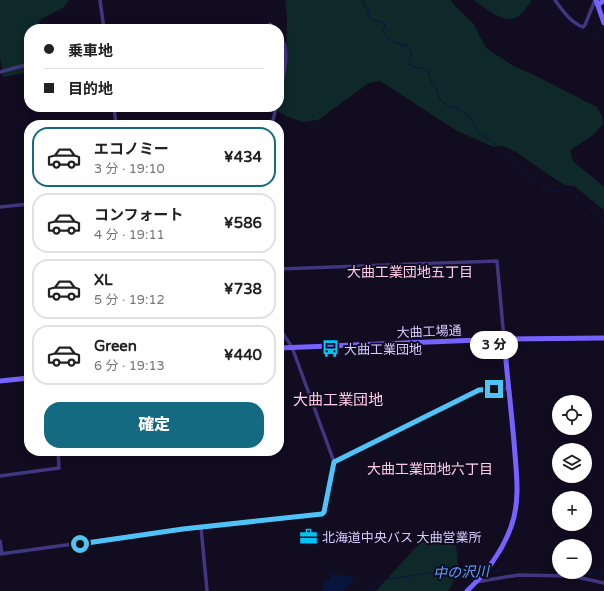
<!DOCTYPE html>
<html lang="ja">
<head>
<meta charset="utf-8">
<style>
	:root { --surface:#fff; --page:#f2f2f2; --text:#222; --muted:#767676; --line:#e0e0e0; --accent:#136a81 }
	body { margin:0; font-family:"Varela Round","Noto Sans JP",sans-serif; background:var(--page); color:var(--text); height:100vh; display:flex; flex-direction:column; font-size:15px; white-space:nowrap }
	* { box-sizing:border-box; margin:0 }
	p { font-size:13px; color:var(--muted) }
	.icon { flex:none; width:22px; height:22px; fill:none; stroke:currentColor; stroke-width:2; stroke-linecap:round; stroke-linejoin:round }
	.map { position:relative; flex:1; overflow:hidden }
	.drawer { position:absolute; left:24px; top:120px; width:260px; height:336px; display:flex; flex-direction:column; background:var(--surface); border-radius:16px; box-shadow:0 2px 10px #0003 }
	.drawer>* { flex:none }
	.hud { position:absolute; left:24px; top:24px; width:260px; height:88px; border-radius:16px; box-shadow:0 2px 10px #0003; display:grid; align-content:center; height:88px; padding:0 20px; background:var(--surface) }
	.fabs { position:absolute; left:552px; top:395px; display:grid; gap:8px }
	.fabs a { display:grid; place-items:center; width:40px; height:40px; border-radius:50%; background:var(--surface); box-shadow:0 2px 10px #0003; font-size:20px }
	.end { position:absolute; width:18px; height:18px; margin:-9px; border:5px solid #4fc3f7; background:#111; box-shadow:0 0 0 2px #111 }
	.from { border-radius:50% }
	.bubble { position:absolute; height:28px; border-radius:14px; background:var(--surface); box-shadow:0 2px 10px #0003; font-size:13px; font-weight:800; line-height:28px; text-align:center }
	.hud b { display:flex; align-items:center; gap:14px; height:38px; font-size:15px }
	.hud b+b { border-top:1px solid var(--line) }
	.hud i { width:10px; height:10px; background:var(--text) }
	ul { padding:7px 0 0; list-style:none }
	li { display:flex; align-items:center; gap:12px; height:60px; margin:0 8px 6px; padding:0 12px; border:2px solid var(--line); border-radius:16px }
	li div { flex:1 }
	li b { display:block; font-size:15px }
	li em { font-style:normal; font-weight:800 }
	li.on { border-color:var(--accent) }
	li>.icon { width:36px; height:36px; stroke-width:1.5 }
	.action { display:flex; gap:8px; margin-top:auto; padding:8px 20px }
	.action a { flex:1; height:46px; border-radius:16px; background:var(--accent); color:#fff; font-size:16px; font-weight:800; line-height:46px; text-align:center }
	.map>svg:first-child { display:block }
	.green { fill:#0f282a }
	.water { fill:#08163d }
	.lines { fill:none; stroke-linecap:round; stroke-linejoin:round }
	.stream { stroke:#08163d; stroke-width:1 }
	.street { stroke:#413680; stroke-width:3.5 }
	.secondary { stroke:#7662ff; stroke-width:5 }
	.route { stroke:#4fc3f7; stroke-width:5 }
	.labels { text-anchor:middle; stroke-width:4; stroke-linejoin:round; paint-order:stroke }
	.street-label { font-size:13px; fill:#d6cbff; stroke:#110c20 }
	.poi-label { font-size:13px; fill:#d6cbff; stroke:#110c20; text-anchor:start }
	.neighbourhood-label { font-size:14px; fill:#ffcde7; stroke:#110c20 }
	.water-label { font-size:14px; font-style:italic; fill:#59a1ff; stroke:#110c20 }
	.quarter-label { font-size:15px; fill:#ffcde7; stroke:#110c20 }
</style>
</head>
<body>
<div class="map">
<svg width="604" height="591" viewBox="0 0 604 591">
	<rect width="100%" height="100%" fill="#110c20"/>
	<!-- green -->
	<path class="green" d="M 0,0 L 69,0 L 63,8 L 41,19 L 36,29 L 29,29 L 29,72 L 3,77 L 0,58 Z
		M 285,0 L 451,0 L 454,5 L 473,23 L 486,48 L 515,67 L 528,72 L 597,107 L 602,116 L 603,124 L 593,135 L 571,150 L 571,156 L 574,162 L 604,187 L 604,210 L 574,186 L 565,185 L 550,176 L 516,152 L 503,146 L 494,147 L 457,131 L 380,81 L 369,83 L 318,120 L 302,122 L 287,116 L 277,111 L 275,107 L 279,107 L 279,84 L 283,70 L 286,49 L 287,16 Z
		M 474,0 L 532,0 C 528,5 523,14 517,17 C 503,25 485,7 474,0 Z
		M 436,537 L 456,546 C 459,566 460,573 448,591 L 376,591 L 414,549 L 426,538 Z"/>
	<!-- water -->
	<path class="water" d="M 331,574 L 355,577 L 344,591 L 322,591 L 324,580 L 330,581 Z"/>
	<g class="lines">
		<!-- stream -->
		<path class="stream" d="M 363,0 L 364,7 L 368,8 C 367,22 372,19 382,22 L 385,25 L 383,31 C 387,40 396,45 407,45 L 412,53 L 409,61 L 410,65 L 421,69 L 423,68 L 427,70 L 432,84 L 437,90 L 440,100 L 450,107 L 454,106 L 470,117 L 479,134 L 491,140 L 525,173 L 552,191 L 570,189 L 580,202 L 602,218 L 604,225
			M 551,0 C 569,27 572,28 602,37
			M 490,571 L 559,572
			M 575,572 L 604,573
			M 367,591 L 375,584 L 384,580 L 447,570 L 482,570"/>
		<!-- street -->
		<path class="street" d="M 100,0 L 104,29
			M 555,0 C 563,11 570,22 583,27 L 585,25 L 595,0
			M 270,24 L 274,29
			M 279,35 C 292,50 283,76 279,94
			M 0,72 L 29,64
			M 114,107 L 116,125
			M 272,125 L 276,107
			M 0,207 L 29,204
			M 279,269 L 497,261 L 504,339
			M 334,462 L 479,390 L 509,388
			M 0,476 L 59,468 L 58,451
			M 201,527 L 207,591
			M 0,541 L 2,554
			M 0,554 L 183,529 L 322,514 L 324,512 L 334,462 L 333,459 L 292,347 L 279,328
			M 476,582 L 518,575 L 572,576 L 604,583"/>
		<!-- secondary -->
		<path class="secondary" d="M 596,0 L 604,23
			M 598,5 L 604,0
			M 279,348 L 504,339 L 604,338
			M 0,381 L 29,378
			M 467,591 C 487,572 502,552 511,527 C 521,500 516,470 514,442 C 511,408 507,374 504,339"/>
	</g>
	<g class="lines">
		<!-- route -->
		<path class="route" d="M 80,544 L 183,529 L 322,514 L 324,512 L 334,462 L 479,390 L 494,389"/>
	</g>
	<!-- icons -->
	<defs>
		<symbol id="bus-bare" viewBox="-9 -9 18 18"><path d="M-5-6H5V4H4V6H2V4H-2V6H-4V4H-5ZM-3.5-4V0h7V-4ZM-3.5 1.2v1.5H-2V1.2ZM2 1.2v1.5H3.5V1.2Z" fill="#00c3f6" stroke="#110c20" stroke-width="2.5" paint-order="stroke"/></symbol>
		<symbol id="office-bare" viewBox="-9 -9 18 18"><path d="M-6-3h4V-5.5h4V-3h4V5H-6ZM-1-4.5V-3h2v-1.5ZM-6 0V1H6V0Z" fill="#00c3f6" stroke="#110c20" stroke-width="2.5" paint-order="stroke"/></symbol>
	</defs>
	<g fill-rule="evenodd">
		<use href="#bus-bare" x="318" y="336" width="25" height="25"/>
		<use href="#office-bare" x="296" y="524" width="25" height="25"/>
	</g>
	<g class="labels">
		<!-- street labels -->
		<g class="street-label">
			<text transform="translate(429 331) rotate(-2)" y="5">大曲工場通</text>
		</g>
		<!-- poi labels -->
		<g class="poi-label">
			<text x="344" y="354">大曲工業団地</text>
			<text x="322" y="542">北海道中央バス 大曲営業所</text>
		</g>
		<!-- neighbourhood labels -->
		<g class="neighbourhood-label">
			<text x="410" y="277">大曲工業団地五丁目</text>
			<text x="430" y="474">大曲工業団地六丁目</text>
		</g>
		<!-- water labels -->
		<g class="water-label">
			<text transform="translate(461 572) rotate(-2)" y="5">中の沢川</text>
		</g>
		<!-- quarter labels -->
		<g class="quarter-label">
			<text x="338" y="405">大曲工業団地</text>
		</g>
	</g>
</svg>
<div class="fabs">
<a><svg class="icon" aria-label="locate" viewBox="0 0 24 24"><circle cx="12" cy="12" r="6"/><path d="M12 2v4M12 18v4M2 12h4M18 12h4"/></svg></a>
<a><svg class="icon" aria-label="layers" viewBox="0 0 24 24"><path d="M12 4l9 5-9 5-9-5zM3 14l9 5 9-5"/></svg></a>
<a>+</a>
<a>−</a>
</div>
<i class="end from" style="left:80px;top:544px"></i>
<i class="end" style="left:494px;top:389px"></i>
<div class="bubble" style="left:470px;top:331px;width:48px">3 分</div>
<div class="hud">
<b><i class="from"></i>乗車地</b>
<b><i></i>目的地</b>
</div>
<section class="drawer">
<ul>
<li class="on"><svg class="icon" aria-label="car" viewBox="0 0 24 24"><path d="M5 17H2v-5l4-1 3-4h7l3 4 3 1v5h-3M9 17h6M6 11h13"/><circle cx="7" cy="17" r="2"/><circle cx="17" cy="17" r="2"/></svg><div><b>エコノミー</b><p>3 分 · 19:10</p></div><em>¥434</em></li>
<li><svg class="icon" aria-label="car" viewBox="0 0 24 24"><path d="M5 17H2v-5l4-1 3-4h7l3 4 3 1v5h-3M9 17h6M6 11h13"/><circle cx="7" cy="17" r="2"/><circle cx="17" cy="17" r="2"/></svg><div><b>コンフォート</b><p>4 分 · 19:11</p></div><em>¥586</em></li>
<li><svg class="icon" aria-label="car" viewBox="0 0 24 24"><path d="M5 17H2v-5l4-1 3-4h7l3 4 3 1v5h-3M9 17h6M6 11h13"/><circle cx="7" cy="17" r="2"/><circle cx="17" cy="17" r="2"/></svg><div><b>XL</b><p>5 分 · 19:12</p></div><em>¥738</em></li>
<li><svg class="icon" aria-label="car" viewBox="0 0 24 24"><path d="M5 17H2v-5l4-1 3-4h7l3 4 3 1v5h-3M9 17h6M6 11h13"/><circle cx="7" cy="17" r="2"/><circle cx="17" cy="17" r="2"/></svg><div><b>Green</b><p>6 分 · 19:13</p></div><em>¥440</em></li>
</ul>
<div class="action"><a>確定</a></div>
</section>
</div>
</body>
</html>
